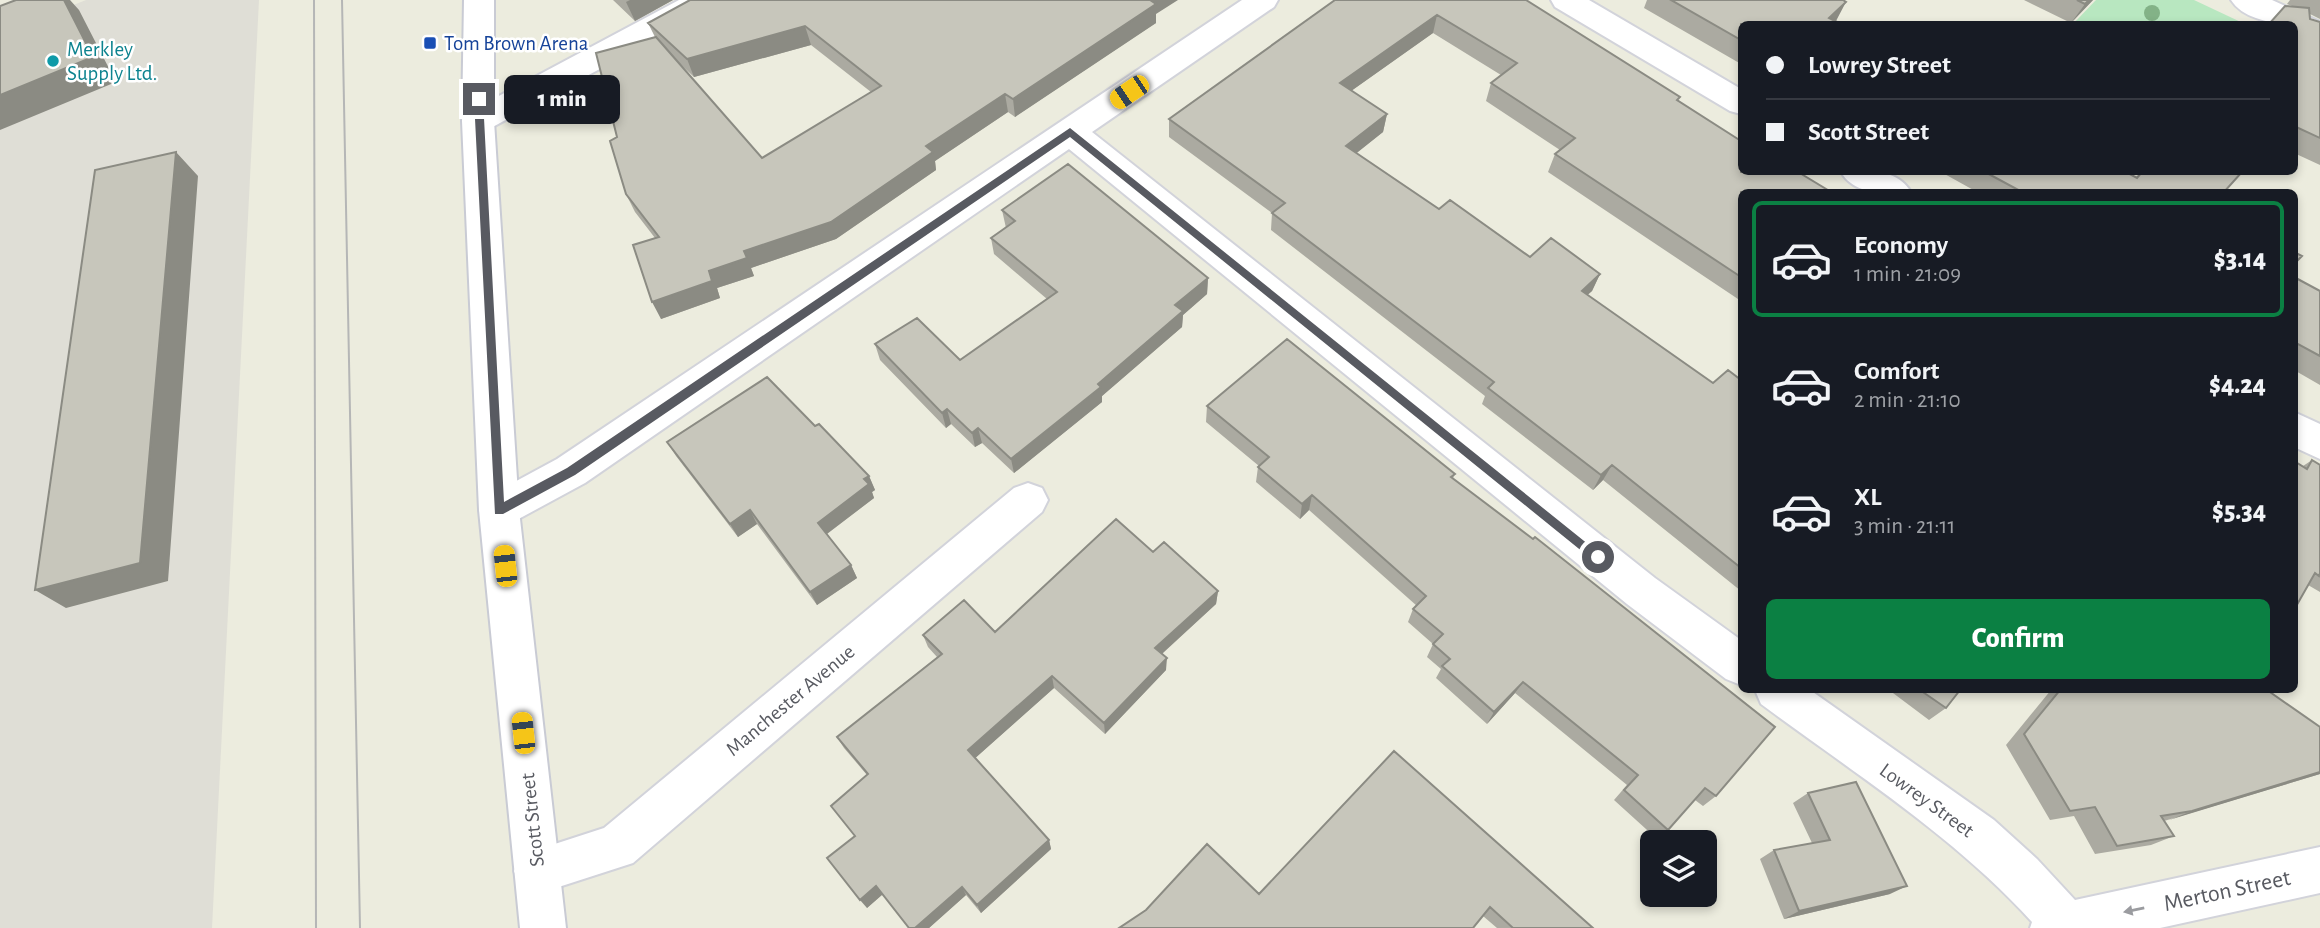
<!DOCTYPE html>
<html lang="en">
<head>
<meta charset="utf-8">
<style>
	:root { --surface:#171b24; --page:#20242c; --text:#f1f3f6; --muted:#9ea1a6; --line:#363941; --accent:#0b8043 }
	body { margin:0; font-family:"Alegreya Sans",sans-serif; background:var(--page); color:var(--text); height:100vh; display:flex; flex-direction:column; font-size:26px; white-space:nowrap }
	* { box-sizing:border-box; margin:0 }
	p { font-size:23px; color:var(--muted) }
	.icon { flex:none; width:38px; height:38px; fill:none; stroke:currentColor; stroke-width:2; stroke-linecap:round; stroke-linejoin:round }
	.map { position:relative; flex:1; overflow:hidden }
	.details { position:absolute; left:1738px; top:189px; width:560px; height:504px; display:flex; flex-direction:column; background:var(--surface); border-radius:10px; box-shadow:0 4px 10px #0003 }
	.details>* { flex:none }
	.guide { position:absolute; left:1738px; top:21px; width:560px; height:154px; border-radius:10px; box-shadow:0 4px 10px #0003; display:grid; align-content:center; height:154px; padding:0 28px; background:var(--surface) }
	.controls { position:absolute; left:1640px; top:830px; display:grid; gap:14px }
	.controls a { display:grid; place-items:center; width:77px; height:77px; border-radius:10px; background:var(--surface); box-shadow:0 4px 10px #0003; font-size:35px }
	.end { position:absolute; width:32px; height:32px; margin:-16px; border:9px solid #585a61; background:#fff; box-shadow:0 0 0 4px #fff }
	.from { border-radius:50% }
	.bubble { position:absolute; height:49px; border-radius:10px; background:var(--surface); box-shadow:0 4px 10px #0003; font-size:23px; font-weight:800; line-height:49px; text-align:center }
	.car { position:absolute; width:21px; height:42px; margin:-21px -10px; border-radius:9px; box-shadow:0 0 5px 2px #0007; background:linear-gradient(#f5c518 24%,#345 0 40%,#f5c518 0 76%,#345 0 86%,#f5c518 0) }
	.guide b { display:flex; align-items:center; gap:24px; height:66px; font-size:26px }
	.guide b+b { border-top:2px solid var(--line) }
	.guide i { width:18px; height:18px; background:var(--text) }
	ul { padding:12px 0 0; list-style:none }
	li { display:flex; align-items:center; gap:21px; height:116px; margin:0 14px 10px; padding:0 14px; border:4px solid transparent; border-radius:10px }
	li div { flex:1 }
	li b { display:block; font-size:26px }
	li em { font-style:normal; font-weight:800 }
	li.on { border-color:var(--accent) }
	li>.icon { width:63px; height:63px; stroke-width:1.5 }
	.action { display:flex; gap:14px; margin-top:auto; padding:14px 28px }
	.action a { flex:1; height:80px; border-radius:10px; background:var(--accent); color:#fff; font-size:28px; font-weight:800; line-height:80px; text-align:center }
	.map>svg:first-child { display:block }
	.industrial { fill:#dfded6 }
	.green { fill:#b8e7c0 }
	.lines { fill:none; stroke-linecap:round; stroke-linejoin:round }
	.minor-casing { stroke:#d2d3da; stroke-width:4 }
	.secondary-casing { stroke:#c9cbd4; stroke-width:4 }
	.minor { fill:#fff; fill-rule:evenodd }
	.secondary { fill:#fff; fill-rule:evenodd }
	.tram { stroke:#b5b6b6; stroke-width:2 }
	.tree { fill:#83b287 }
	.wall { fill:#abaaa1; fill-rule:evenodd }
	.shaded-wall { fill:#8b8b83 }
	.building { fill:#c7c6bb; stroke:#8b8b83; stroke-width:2 }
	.oneway { fill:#9b9ca0 }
	.route { fill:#585a61 }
	.transit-dot { fill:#1a4fb4; stroke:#fff; stroke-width:2.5 }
	.culture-dot { fill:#0f9aa8; stroke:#fff; stroke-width:2.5 }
	.labels { text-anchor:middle; stroke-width:5; stroke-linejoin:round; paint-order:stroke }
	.transit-label { font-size:21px; fill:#164399; stroke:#fff; text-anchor:start }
	.culture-label { font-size:21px; fill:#0d838f; stroke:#fff; text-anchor:start }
	.street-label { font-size:21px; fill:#585a61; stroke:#fff }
	.near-street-label { font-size:24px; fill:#585a61; stroke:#fff }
</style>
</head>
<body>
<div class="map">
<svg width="2320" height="928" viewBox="0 0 2320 928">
	<rect width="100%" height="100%" fill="#ececde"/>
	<!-- industrial -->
	<path class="industrial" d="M 86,0 L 259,0 L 212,928 L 0,928 L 0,34 Z"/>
	<!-- green -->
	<path class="green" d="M 2096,0 L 2194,0 L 2245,24 L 2073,24 Z"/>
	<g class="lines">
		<defs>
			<path id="minor" d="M 679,0 L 718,0 L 714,7 L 489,129 L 478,133 L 467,129 L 462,121 L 467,113 Z
				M 1242,0 L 1278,0 L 1274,7 L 1092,132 L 1655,578 L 1741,640 L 1741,685 L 1726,679 L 1627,604 L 1069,149 L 585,483 L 513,522 L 499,527 L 485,522 L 479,510 L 485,498 L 557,459 Z
				M 1551,0 L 1589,0 L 1741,89 L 1741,114 L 1730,111 L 1555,7 Z
				M 2231,0 L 2272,0 L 2320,22 L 2320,46 L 2294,35 L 2294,24 C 2273,24 2243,19 2231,0 Z
				M 1841,172 C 1866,170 1897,168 1911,192 C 1887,194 1855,196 1841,172 Z
				M 2294,412 L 2320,424 L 2320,459 L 2294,447 Z
				M 1028,483 L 1042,488 L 1048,500 L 1042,512 L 633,863 L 537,894 L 521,887 L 514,871 L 521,855 L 604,828 L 1014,488 Z
				M 1755,690 L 1810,690 L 1994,820 L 2037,859 L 2075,900 L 2320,847 L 2320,893 L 2160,928 L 2030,928 L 2032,922 C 1954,836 1854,773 1761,704 Z"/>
			<path id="secondary" d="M 464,0 L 494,0 L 494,121 L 519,510 L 566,928 L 520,928 L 479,510 L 462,121 Z"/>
		</defs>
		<!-- minor casing -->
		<use href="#minor" class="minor-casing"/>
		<!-- secondary casing -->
		<use href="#secondary" class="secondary-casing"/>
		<!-- minor -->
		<use href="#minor" class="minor"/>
		<!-- secondary -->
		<use href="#secondary" class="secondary"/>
		<!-- tram -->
		<path class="tram" d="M 314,0 L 316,928
			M 342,0 L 360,928"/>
	</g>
	<!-- trees -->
	<circle class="tree" cx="2152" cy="13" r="8"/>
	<!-- wall -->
	<path class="wall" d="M 613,0 L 673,0 L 635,21 Z
		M 1335,0 L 1526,0 L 1678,100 L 1741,192 L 1741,301 L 1548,172 L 1555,154 L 1560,150 L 1486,101 L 1491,83 L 1501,75 L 1433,33 L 1351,91 L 1387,114 L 1383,132 L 1356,153 L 1439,209 L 1530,257 L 1600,274 L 1592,291 L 1587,295 L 1713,383 L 1741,380 L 1741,591 L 1603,480 L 1593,490 L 1482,404 L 1485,396 L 1271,230 L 1272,213 L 1169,137 L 1169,119 Z
		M 1647,0 L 1843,0 L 1835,21 L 1741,24 L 1741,64 L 1644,8 Z
		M 2024,0 L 2093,0 L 2071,23 Z
		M 2290,0 L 2320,0 L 2320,19 L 2310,14 L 2310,19 L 2320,22 L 2320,165 L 2294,153 L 2294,24 L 2268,24 L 2285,6 L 2292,6 L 2287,4 Z
		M 1156,14 L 1156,23 L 1015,117 L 1008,112 L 935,161 L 936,170 L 836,239 L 751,268 L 754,276 L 717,288 L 720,298 L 661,319 L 655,238 L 635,212 L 626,194 L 617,137 L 655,37 L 648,23 ZM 811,45 L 871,92 L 762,158 L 676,60 L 694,77 Z
		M 1941,172 L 2126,172 L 2136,177 L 2141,172 L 2242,172 L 2224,192 L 1977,192 Z
		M 1002,210 L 1208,278 L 1207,294 L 1183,315 L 1182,327 L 1102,396 L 1102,402 L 1014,473 L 982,443 L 975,447 L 951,424 L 946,428 L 880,360 L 875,344 L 960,360 L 1047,299 L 994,254 L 991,238 L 1006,228 Z
		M 2294,277 L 2320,291 L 2320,385 L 2294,370 Z
		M 1207,406 L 1455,474 L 1453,478 L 1716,796 L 1703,806 L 1695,800 L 1668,830 L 1657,839 L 1614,800 L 1627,785 L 1515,693 L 1487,724 L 1436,678 L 1441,669 L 1427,657 L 1433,644 L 1408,622 L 1413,609 L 1417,606 L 1309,510 L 1300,519 L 1256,482 L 1258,467 L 1259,466 L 1206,422 Z
		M 815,426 L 869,476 L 875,490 L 872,492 L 874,498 L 827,534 L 851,565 L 857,578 L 817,605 L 757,524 L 738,537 L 676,456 L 667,442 Z
		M 2312,460 L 2320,465 L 2320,592 L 2308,585 L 2303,466 Z
		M 1153,552 L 1218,591 L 1216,604 L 1162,654 L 1166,670 L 1105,734 L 1054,688 L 975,758 L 1049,840 L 1051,849 L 981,913 L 966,895 L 929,928 L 909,928 L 883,894 L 867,908 L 855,836 L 867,775 L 844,748 L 837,737 L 937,657 L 928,647 L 923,635 L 995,632 Z
		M 1889,690 L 1960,690 L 1946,708 L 1929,720 Z
		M 2051,690 L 2267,690 L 2320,727 L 2320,774 L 2164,821 L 2174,836 L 2151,845 L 2095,854 L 2074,816 L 2050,820 L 2006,745 Z
		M 1394,751 L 1593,928 L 1497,928 L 1483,916 L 1259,894 Z
		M 1808,793 L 1890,894 L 1784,919 L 1760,859 L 1774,850 L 1812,843 L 1793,803 Z"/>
	<!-- shaded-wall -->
	<path class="shaded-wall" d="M 64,0 L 70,0 L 79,10 L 116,82 L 0,130 L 0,95 Z
		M 630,0 L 673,0 L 635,21 L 626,2 Z
		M 1150,0 L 1178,0 L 1156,14 L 1156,23 L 1015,117 L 1013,99 Z
		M 2089,0 L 2093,0 L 2071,23 L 2085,4 Z
		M 1846,2 L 1836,21 L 1832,24 L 1829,18 Z
		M 1437,15 L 1433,33 L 1337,101 L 1340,83 Z
		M 805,26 L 811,45 L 694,77 L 687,59 Z
		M 1005,94 L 1008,112 L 935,161 L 936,170 L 836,239 L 751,268 L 754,276 L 717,288 L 720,298 L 661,319 L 652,302 L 709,271 L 926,146 Z
		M 1387,114 L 1383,132 L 1343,164 L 1346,146 Z
		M 176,152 L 198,176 L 168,581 L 66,608 L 35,590 Z
		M 1600,274 L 1592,291 L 1574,307 L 1582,291 Z
		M 1208,278 L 1207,294 L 1183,315 L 1182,327 L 1102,396 L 1102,402 L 1014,473 L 1011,459 L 1098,384 L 1175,305 Z
		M 947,409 L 951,424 L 946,428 L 942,413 Z
		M 978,428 L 982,443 L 975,447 L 972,433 Z
		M 1612,465 L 1603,480 L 1593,490 L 1601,475 Z
		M 869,476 L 875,490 L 872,492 L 874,498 L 824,536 L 818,523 L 864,479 Z
		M 1312,495 L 1309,510 L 1300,519 L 1302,504 Z
		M 750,510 L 757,524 L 738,537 L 730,524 Z
		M 851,565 L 857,578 L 817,605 L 810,592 Z
		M 1218,591 L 1216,604 L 1155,660 L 1155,648 Z
		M 1167,658 L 1166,670 L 1105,734 L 1104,723 Z
		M 1052,676 L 1054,688 L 972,761 L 968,750 Z
		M 1523,682 L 1515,693 L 1487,724 L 1494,712 Z
		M 2320,772 L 2320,774 L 2169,820 L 2192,811 Z
		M 1049,840 L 1051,849 L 981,913 L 977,905 Z
		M 876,886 L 883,894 L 867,908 L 860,900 Z
		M 1907,886 L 1890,894 L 1784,919 L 1799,911 Z
		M 962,887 L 966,895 L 929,928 L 915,928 Z"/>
	<!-- building -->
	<path class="building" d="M 16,0 L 64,0 L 93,57 L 0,95 L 0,6 Z
		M 690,0 L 1150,0 L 1156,4 L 1013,99 L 1005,94 L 926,146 L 933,152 L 831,222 L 744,251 L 747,258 L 709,271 L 712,281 L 652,302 L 633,245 L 659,237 L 626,194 L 610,141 L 617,137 L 596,53 L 656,37 L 762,158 L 881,86 L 805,26 L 687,59 L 648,23 Z
		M 1335,0 L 1526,0 L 1680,97 L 1677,100 L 1741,141 L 1741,172 L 1798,172 L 1831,192 L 1741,192 L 1741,277 L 1555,154 L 1575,138 L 1491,83 L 1517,63 L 1437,15 L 1340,83 L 1387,114 L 1346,146 L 1439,209 L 1450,200 L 1530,257 L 1551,238 L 1600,274 L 1582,291 L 1713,383 L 1728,370 L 1741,380 L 1741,568 L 1612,465 L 1601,475 L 1488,388 L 1494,382 L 1272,213 L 1285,203 L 1169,119 Z
		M 1671,0 L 1843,0 L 1846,2 L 1829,18 L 1841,24 L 1741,24 L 1741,40 Z
		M 2077,0 L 2089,0 L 2085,4 Z
		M 2285,6 L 2309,8 L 2310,19 L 2320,22 L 2320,138 L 2294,126 L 2294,24 L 2269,24 Z
		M 176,152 L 140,563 L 35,590 L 95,170 Z
		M 1068,164 L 1208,278 L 1175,305 L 1183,311 L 1098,384 L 1101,387 L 1011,459 L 978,428 L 972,433 L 947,409 L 942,413 L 875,344 L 917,318 L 960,360 L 1057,292 L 991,238 L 1015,221 L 1002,210 Z
		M 1985,172 L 2126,172 L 2137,178 L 2142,172 L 2242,172 L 2224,192 L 2022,192 Z
		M 2294,252 L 2302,256 L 2294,264 Z
		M 2294,277 L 2320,291 L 2320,356 L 2294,342 Z
		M 1287,339 L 1455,474 L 1451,477 L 1533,539 L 1535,537 L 1775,727 L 1716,796 L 1705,788 L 1668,830 L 1624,790 L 1638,775 L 1523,682 L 1494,712 L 1442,666 L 1450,659 L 1433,644 L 1443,634 L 1413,609 L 1426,596 L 1312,495 L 1302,504 L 1258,467 L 1269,457 L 1207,406 Z
		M 767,377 L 815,426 L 819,424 L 869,476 L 864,479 L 869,484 L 818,523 L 851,565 L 810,592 L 750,510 L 730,524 L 667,442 Z
		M 2312,460 L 2320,465 L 2320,573 L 2319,576 L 2315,573 L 2294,610 L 2294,461 L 2307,469 Z
		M 1116,519 L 1153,552 L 1164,542 L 1218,591 L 1155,648 L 1167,658 L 1104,723 L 1052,676 L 968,750 L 1049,840 L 977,905 L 962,887 L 915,928 L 909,928 L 876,886 L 860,900 L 827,858 L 855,836 L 831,806 L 868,774 L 837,737 L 942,654 L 923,635 L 964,600 L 995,632 Z
		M 1920,690 L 1960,690 L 1946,708 Z
		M 2060,690 L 2267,690 L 2320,727 L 2320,772 L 2192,811 L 2161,816 L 2174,836 L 2117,846 L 2095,807 L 2070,811 L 2024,734 Z
		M 1394,751 L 1593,928 L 1513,928 L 1490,907 L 1473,928 L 1119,928 L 1146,910 L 1207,844 L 1259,894 Z
		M 1856,782 L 1907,886 L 1799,911 L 1774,850 L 1830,840 L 1808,793 Z"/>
	<!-- one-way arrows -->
	<defs><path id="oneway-solid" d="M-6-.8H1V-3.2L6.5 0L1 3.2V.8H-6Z" transform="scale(1.75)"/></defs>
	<use class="oneway" href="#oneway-solid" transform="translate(2134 910) rotate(168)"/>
	<!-- route -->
	<path class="route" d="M 479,95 L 483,99 L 504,502 L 567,468 L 1070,128 L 1604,557 L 1598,562 L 1594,561 L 1070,137 L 575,475 L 503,514 L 495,514 L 474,99 Z"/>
	<!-- markers -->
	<rect class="transit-dot" x="423" y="36" width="14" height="14" rx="3.5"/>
	<circle class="culture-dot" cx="53" cy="61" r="7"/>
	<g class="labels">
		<!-- transit labels -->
		<g class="transit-label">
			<text x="444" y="50">Tom Brown Arena</text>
		</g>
		<!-- culture labels -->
		<g class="culture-label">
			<text x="67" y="56">Merkley<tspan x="67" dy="24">Supply Ltd.</tspan></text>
		</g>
		<!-- street labels -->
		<g class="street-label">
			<text transform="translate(790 700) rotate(-40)" y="7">Manchester Avenue</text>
			<text transform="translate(1927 800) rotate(36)" y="7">Lowrey Street</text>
			<text transform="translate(532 820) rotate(-96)" y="7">Scott Street</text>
		</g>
		<!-- near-street labels -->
		<g class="near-street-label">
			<text transform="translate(2227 890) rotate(-12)" y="8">Merton Street</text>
		</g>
	</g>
</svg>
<div class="controls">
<a><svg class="icon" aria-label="layers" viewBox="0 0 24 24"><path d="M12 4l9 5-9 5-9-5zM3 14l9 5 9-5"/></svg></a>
</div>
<i class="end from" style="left:1598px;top:557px"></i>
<i class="end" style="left:479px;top:99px"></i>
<div class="bubble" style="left:504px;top:75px;width:116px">1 min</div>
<i class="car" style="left:1129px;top:92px;rotate:236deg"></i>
<i class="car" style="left:505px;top:566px;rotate:354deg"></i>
<i class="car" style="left:523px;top:733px;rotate:354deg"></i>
<div class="guide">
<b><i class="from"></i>Lowrey Street</b>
<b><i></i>Scott Street</b>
</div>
<section class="details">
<ul>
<li class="on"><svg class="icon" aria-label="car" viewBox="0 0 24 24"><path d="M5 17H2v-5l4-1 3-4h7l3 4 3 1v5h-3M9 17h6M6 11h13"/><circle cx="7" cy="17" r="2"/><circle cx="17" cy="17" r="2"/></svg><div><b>Economy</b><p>1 min · 21:09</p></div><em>$3.14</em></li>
<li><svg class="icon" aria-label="car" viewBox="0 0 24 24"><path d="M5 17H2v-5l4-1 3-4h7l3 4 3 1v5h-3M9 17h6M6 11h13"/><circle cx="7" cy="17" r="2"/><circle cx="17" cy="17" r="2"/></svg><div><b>Comfort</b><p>2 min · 21:10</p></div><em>$4.24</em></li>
<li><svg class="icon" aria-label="car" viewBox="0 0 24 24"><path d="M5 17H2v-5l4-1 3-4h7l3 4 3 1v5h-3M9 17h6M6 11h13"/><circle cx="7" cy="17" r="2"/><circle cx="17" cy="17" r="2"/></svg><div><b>XL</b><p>3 min · 21:11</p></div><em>$5.34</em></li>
</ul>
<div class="action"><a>Confirm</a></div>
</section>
</div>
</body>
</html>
